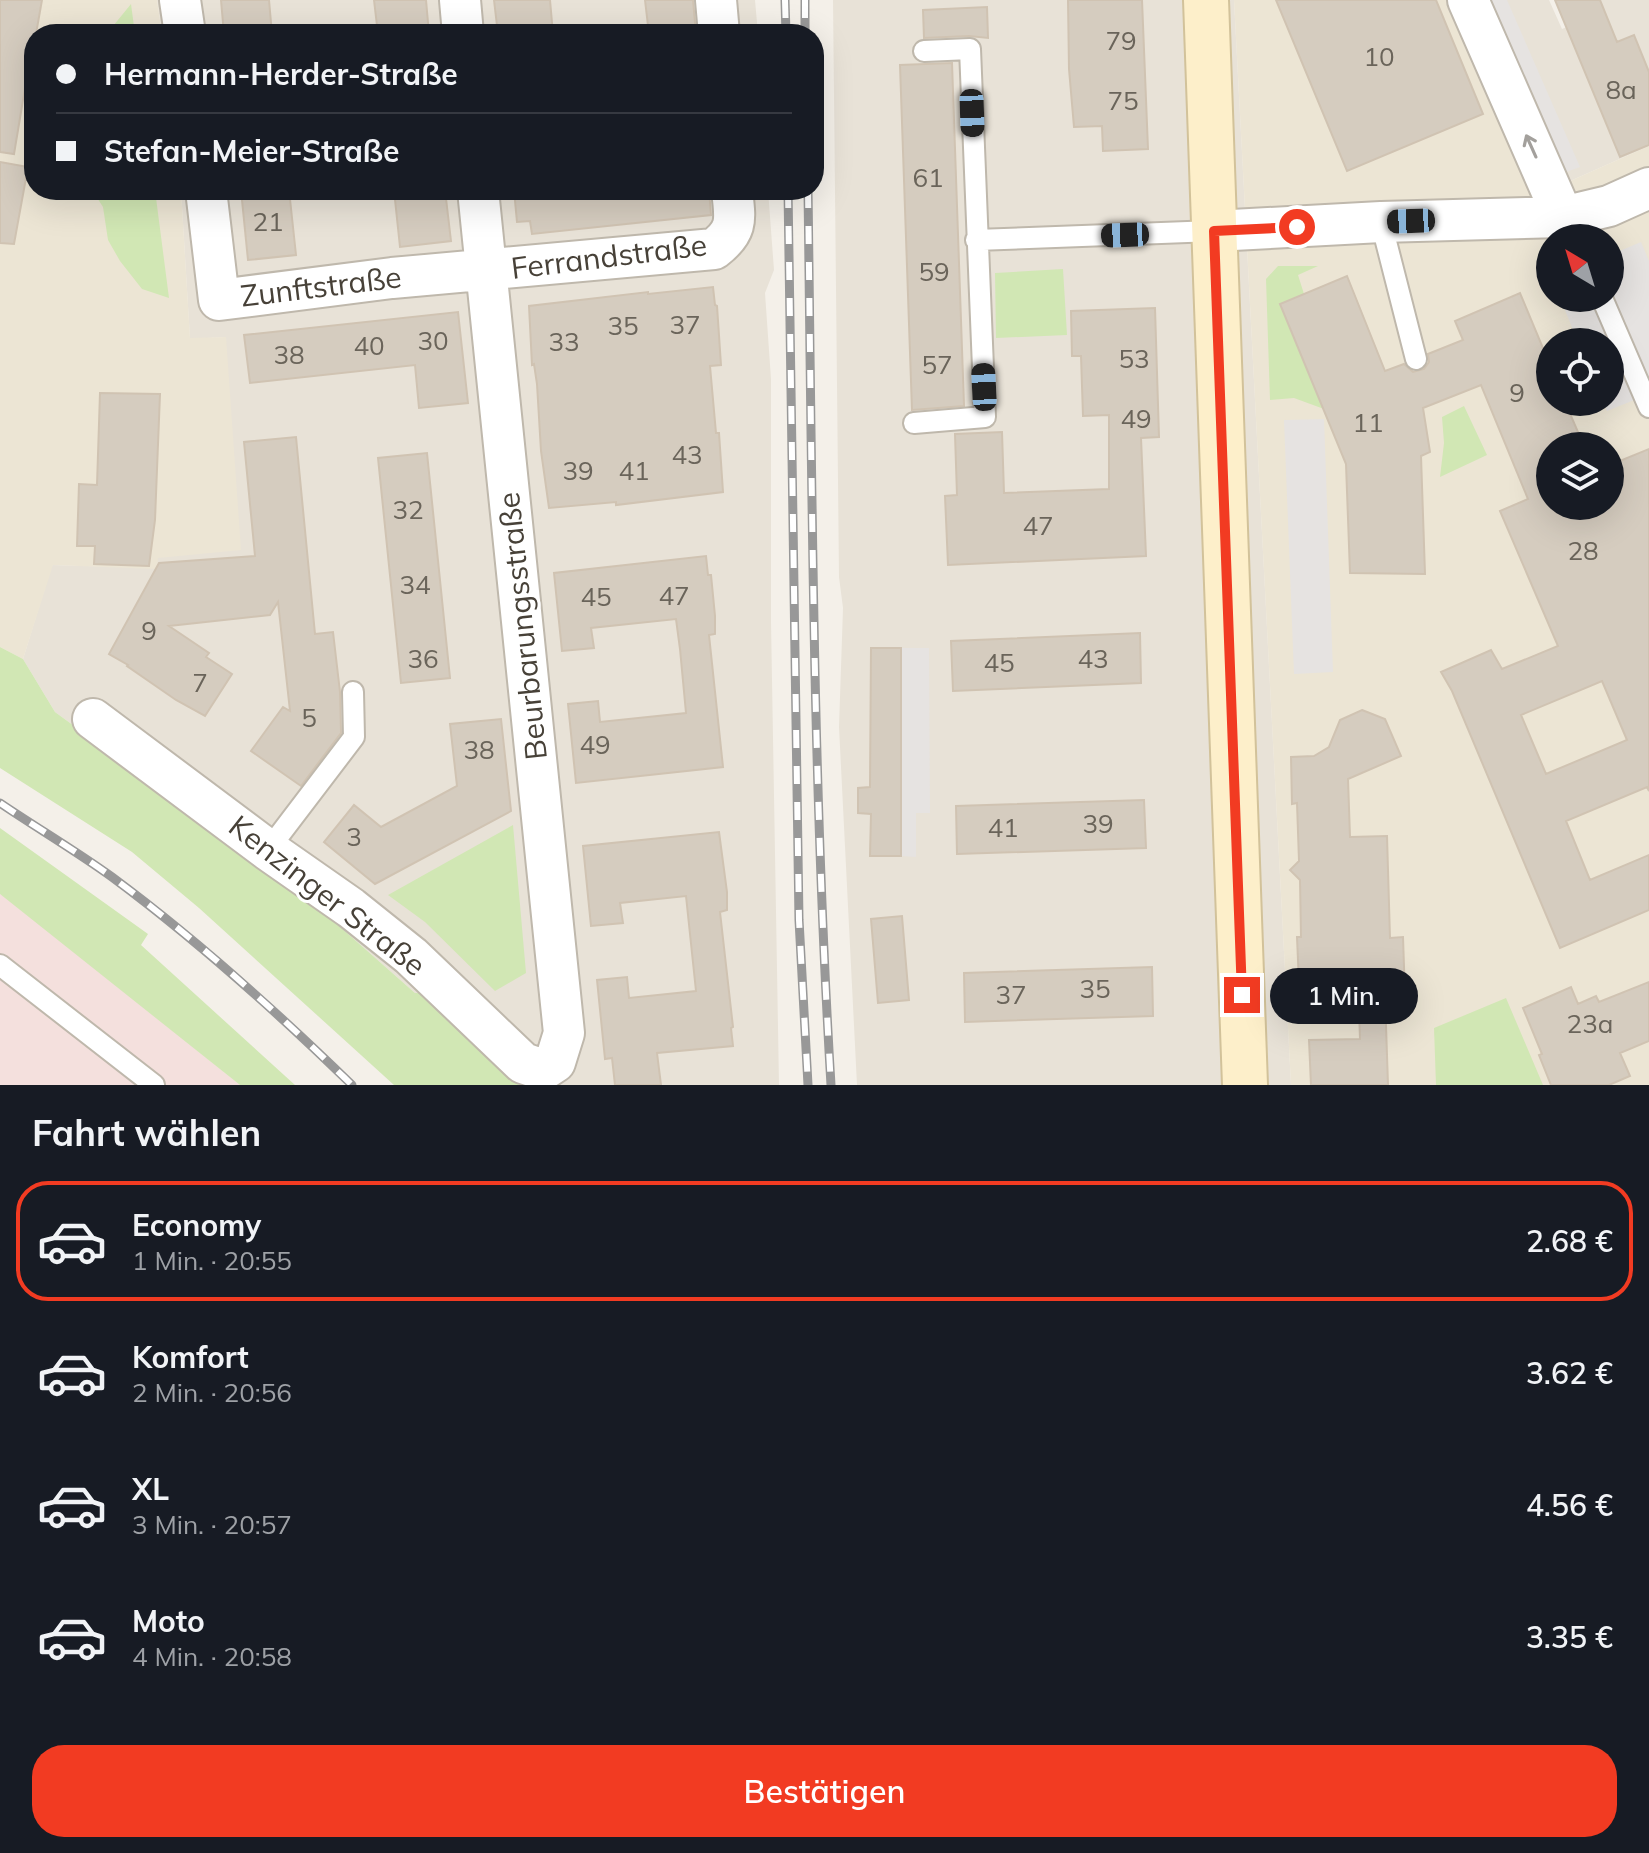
<!DOCTYPE html>
<html lang="de">
<head>
<meta charset="utf-8">
<style>
	:root { --surface:#171b24; --page:#242831; --text:#f1f3f6; --muted:#9ea1a6; --line:#363941; --accent:#f23b22 }
	body { margin:0; font-family:Mulish,sans-serif; background:var(--page); color:var(--text); height:100vh; display:flex; flex-direction:column; font-size:30px; white-space:nowrap }
	* { box-sizing:border-box; margin:0 }
	p { font-size:26px; color:var(--muted) }
	.icon { flex:none; width:44px; height:44px; fill:none; stroke:currentColor; stroke-width:2; stroke-linecap:round; stroke-linejoin:round }
	.map { position:relative; height:1085px; overflow:hidden }
	.panel { display:flex; flex-direction:column; background:var(--surface); flex:1 }
	.panel>* { flex:none }
	.hud { position:absolute; left:24px; top:24px; width:800px; height:176px; border-radius:32px; box-shadow:0 8px 32px #0002; display:grid; align-content:center; height:176px; padding:0 32px; background:var(--surface) }
	.needle { width:52px; rotate:322deg }
	.tools { position:absolute; left:1536px; top:224px; display:grid; gap:16px }
	.tools a { display:grid; place-items:center; width:88px; height:88px; border-radius:50%; background:var(--surface); box-shadow:0 8px 32px #0002; font-size:40px }
	.end { position:absolute; width:36px; height:36px; margin:-18px; border:10px solid #f23b22; background:#fff; box-shadow:0 0 0 4px #fff }
	.from { border-radius:50% }
	.bubble { position:absolute; height:56px; border-radius:28px; background:var(--surface); box-shadow:0 8px 32px #0002; font-size:26px; font-weight:600; line-height:56px; text-align:center }
	.car { position:absolute; width:24px; height:48px; margin:-24px -12px; border-radius:10px; box-shadow:0 0 6px 2px #0007; background:linear-gradient(#222 24%,#8ab4d8 0 40%,#222 0 76%,#8ab4d8 0 86%,#222 0) }
	.hud b { display:flex; align-items:center; gap:28px; height:76px; font-size:30px }
	.hud b+b { border-top:2px solid var(--line) }
	.hud i { width:20px; height:20px; background:var(--text) }
	ul { padding:0; list-style:none }
	li { display:flex; align-items:center; gap:24px; height:120px; margin:0 16px 12px; padding:0 16px; border:4px solid transparent; border-radius:32px }
	li div { flex:1 }
	li b { display:block; font-size:30px }
	li em { font-style:normal; font-weight:600 }
	li.current { border-color:var(--accent) }
	li>.icon { width:72px; height:72px; stroke-width:1.5 }
	h2 { padding:0 32px; font-size:36px; line-height:96px }
	.cta { display:flex; gap:16px; margin-top:auto; padding:16px 32px }
	.cta a { flex:1; height:92px; border-radius:32px; background:var(--accent); color:#fff; font-size:32px; font-weight:600; line-height:92px; text-align:center }
	.map>svg:first-child { display:block }
	.residential { fill:#e8e2d7 }
	.education { fill:#ece5d4; fill-rule:evenodd }
	.medical { fill:#f4e0dd }
	.green { fill:#d1e7b4 }
	.parking { fill:#e6e3e1 }
	.building { fill:#d5ccbf; stroke:#d0c3b2; stroke-width:2; fill-rule:evenodd }
	.lines { fill:none; stroke-linecap:round; stroke-linejoin:round }
	.lane-casing { stroke:#bfb8ac; stroke-width:24 }
	.street-casing { stroke:#bfb8ac; stroke-width:44 }
	.secondary-casing { stroke:#d2c29a; stroke-width:48 }
	.lane { stroke:#fff; stroke-width:20 }
	.street { stroke:#fff; stroke-width:40 }
	.secondary { stroke:#fdefca; stroke-width:44 }
	.rail-casing { stroke:#989898; stroke-width:9 }
	.rail { stroke:#fff; stroke-width:6; stroke-dasharray:18; stroke-linecap:butt }
	.oneway { stroke:#a3a09c }
	.route { stroke:#f23b22; stroke-width:10 }
	.labels { text-anchor:middle; stroke-width:6; stroke-linejoin:round; paint-order:stroke }
	.number-label { font-size:26px; fill:#6a645a }
	.street-label { font-size:30px; fill:#474138; stroke:#fff }
</style>
</head>
<body>
<div class="map">
<svg width="1649" height="1085" viewBox="0 0 1649 1085">
	<rect width="100%" height="100%" fill="#f4f0e9"/>
	<!-- residential -->
	<path class="residential" d="M 157,0 L 755,0 L 758,34 L 162,34 Z
		M 833,0 L 1234,0 L 1291,1085 L 857,1085 L 839,727 L 843,608 L 839,577 Z
		M 1454,0 L 1549,0 L 1562,29 L 1604,12 L 1600,0 L 1649,0 L 1649,146 L 1534,197 Z
		M 181,190 L 768,190 L 774,270 L 765,293 L 771,379 L 771,622 L 779,1085 L 519,1085 L 467,1026 L 415,993 L 330,918 L 240,847 L 55,712 L 23,659 L 52,565 L 157,568 L 157,558 L 226,337 L 190,339 Z"/>
	<!-- education -->
	<path class="education" d="M 0,0 L 157,0 L 162,34 L 34,34 L 34,190 L 181,190 L 190,338 L 226,337 L 241,550 L 158,558 L 157,569 L 53,565 L 23,659 L 0,647 Z
		M 1234,0 L 1454,0 L 1534,197 L 1649,146 L 1649,1085 L 1291,1085 ZM 1550,238 L 1610,238 L 1610,298 L 1550,298 ZM 1550,342 L 1610,342 L 1610,402 L 1550,402 ZM 1550,446 L 1610,446 L 1610,506 L 1550,506 Z"/>
	<!-- medical -->
	<path class="medical" d="M 0,894 L 9,899 L 240,1085 L 0,1085 Z"/>
	<!-- green -->
	<path class="green" d="M 131,4 L 135,34 L 108,34 L 109,31 Z
		M 92,190 L 155,190 L 169,298 L 142,289 L 120,261 L 108,240 L 103,207 Z
		M 1278,266 L 1318,266 L 1298,275 L 1304,294 L 1324,409 L 1294,398 L 1270,400 L 1266,279 Z
		M 1063,269 L 1067,335 L 996,338 L 995,273 Z
		M 1464,406 L 1487,455 L 1440,477 L 1444,443 L 1442,417 Z
		M 0,647 L 23,659 L 55,712 L 240,847 L 330,918 L 415,993 L 432,993 L 467,1026 L 519,1085 L 394,1085 L 199,908 L 132,852 L 0,768 Z
		M 513,825 L 526,973 L 495,991 L 425,922 L 388,895 Z
		M 0,828 L 148,934 L 141,945 L 295,1085 L 240,1085 L 0,894 Z
		M 1506,998 L 1543,1085 L 1436,1085 L 1434,1028 Z"/>
	<!-- parking -->
	<path class="parking" d="M 1481,0 L 1507,0 L 1580,167 L 1558,175 Z
		M 1641,242 L 1649,261 L 1649,394 L 1607,411 L 1603,402 L 1610,402 L 1610,342 L 1578,342 L 1560,298 L 1610,298 L 1610,255 Z
		M 1324,419 L 1333,672 L 1294,674 L 1284,420 Z
		M 901,648 L 929,648 L 930,813 L 916,813 L 916,857 L 901,856 Z"/>
	<!-- building -->
	<path class="building" d="M 0,0 L 42,0 L 36,34 L 34,34 L 14,154 L 0,152 Z
		M 221,0 L 269,0 L 272,34 L 224,34 Z
		M 374,0 L 426,0 L 429,34 L 378,34 Z
		M 494,0 L 550,0 L 553,34 L 498,34 Z
		M 645,0 L 693,0 L 696,34 L 649,34 Z
		M 1068,0 L 1142,0 L 1148,149 L 1103,151 L 1102,126 L 1074,127 L 1069,69 Z
		M 1276,0 L 1436,0 L 1483,114 L 1347,171 Z
		M 1555,0 L 1600,0 L 1617,42 L 1634,35 L 1649,72 L 1649,145 L 1620,157 Z
		M 987,7 L 988,38 L 969,36 L 924,38 L 923,10 Z
		M 952,63 L 964,406 L 912,410 L 900,65 Z
		M 0,162 L 28,167 L 14,244 L 0,243 Z
		M 241,190 L 289,190 L 296,255 L 248,260 Z
		M 394,190 L 445,190 L 451,241 L 400,247 Z
		M 514,190 L 709,190 L 711,215 L 532,234 L 530,221 L 517,222 Z
		M 1347,276 L 1385,371 L 1404,364 L 1413,372 L 1424,369 L 1429,362 L 1428,354 L 1463,340 L 1455,321 L 1520,293 L 1550,365 L 1550,402 L 1565,402 L 1584,446 L 1550,446 L 1550,506 L 1610,506 L 1610,465 L 1649,449 L 1649,791 L 1647,787 L 1566,821 L 1590,880 L 1649,855 L 1649,910 L 1560,948 L 1452,691 L 1441,672 L 1491,650 L 1502,669 L 1558,646 L 1500,511 L 1528,499 L 1481,385 L 1423,408 L 1430,452 L 1421,456 L 1425,574 L 1350,573 L 1346,464 L 1280,304 ZM 1602,681 L 1627,740 L 1546,774 L 1521,715 Z
		M 713,287 L 715,305 L 717,306 L 721,365 L 710,366 L 716,433 L 719,433 L 723,492 L 616,505 L 616,502 L 549,508 L 541,451 L 537,384 L 534,364 L 532,365 L 529,306 L 648,292 L 648,294 Z
		M 1155,308 L 1159,437 L 1141,438 L 1146,556 L 948,565 L 945,496 L 957,495 L 955,434 L 1002,432 L 1004,493 L 1109,489 L 1109,415 L 1083,416 L 1081,356 L 1072,356 L 1071,311 Z
		M 458,312 L 468,403 L 419,408 L 415,365 L 250,383 L 244,335 Z
		M 100,393 L 160,394 L 155,520 L 149,566 L 94,564 L 95,546 L 77,546 L 79,484 L 97,485 Z
		M 296,437 L 315,634 L 333,632 L 340,692 L 341,733 L 301,786 L 251,751 L 283,707 L 290,711 L 278,602 L 270,615 L 169,626 L 209,653 L 206,657 L 232,674 L 205,716 L 176,700 L 127,666 L 128,665 L 109,654 L 159,563 L 255,556 L 244,442 Z
		M 427,453 L 450,678 L 401,683 L 378,458 Z
		M 706,556 L 708,575 L 711,575 L 715,616 L 715,634 L 709,635 L 723,767 L 576,783 L 568,704 L 598,701 L 600,722 L 686,713 L 680,649 L 676,619 L 591,628 L 594,648 L 562,651 L 554,573 Z
		M 1140,633 L 1141,683 L 953,691 L 951,641 Z
		M 871,648 L 901,648 L 901,856 L 870,856 L 871,814 L 858,813 L 858,788 L 870,787 Z
		M 1362,710 L 1385,719 L 1401,756 L 1348,779 L 1350,837 L 1387,836 L 1390,938 L 1403,937 L 1405,996 L 1385,996 L 1388,1085 L 1311,1085 L 1309,1040 L 1360,1039 L 1358,980 L 1299,983 L 1297,937 L 1301,937 L 1300,880 L 1290,870 L 1299,861 L 1297,803 L 1292,804 L 1291,757 L 1314,756 L 1329,747 L 1340,720 Z
		M 501,719 L 511,811 L 375,884 L 324,842 L 354,805 L 381,827 L 457,786 L 450,724 Z
		M 1144,800 L 1146,848 L 957,854 L 956,806 Z
		M 719,832 L 727,892 L 727,910 L 720,912 L 733,1027 L 731,1028 L 733,1046 L 657,1053 L 661,1085 L 615,1085 L 612,1058 L 605,1059 L 597,980 L 627,977 L 629,998 L 696,991 L 686,896 L 620,903 L 623,923 L 591,926 L 583,846 Z
		M 902,916 L 909,1000 L 878,1003 L 871,919 Z
		M 1152,967 L 1153,1016 L 965,1022 L 964,973 Z
		M 1649,982 L 1649,1041 L 1620,1053 L 1630,1076 L 1609,1085 L 1551,1085 L 1539,1055 L 1542,1054 L 1523,1008 L 1571,987 L 1578,1004 L 1596,996 L 1599,1002 Z"/>
	<g class="lines">
		<defs>
			<path id="lane" d="M 1381,222 L 1416,359
				M 976,240 L 1214,231
				M 1602,298 L 1649,407
				M 914,423 L 985,417 L 970,49 L 924,51
				M 268,850 L 354,737 L 353,692
				M 0,965 L 154,1085"/>
			<path id="street" d="M 180,0 L 185,34
				M 460,0 L 463,34
				M 716,0 L 719,34
				M 1468,0 L 1563,217
				M 206,190 L 219,300 L 392,278 L 714,249 C 739,230 735,219 732,190
				M 1214,231 L 1381,222 L 1563,217 L 1609,206 L 1649,188
				M 93,719 L 268,850 L 351,908 L 411,956 L 523,1063 L 543,1070 L 555,1062 L 564,1033 L 478,190"/>
			<path id="secondary" d="M 1206,0 L 1245,1085"/>
		</defs>
		<!-- lane casing -->
		<use href="#lane" class="lane-casing"/>
		<!-- street casing -->
		<use href="#street" class="street-casing"/>
		<!-- secondary casing -->
		<use href="#secondary" class="secondary-casing"/>
		<!-- lane -->
		<use href="#lane" class="lane"/>
		<!-- street -->
		<use href="#street" class="street"/>
		<!-- secondary -->
		<use href="#secondary" class="secondary"/>
		<defs>
			<path id="rail" d="M 785,0 L 786,34
				M 805,0 L 805,34
				M 788,190 L 799,920 L 808,1085
				M 808,190 C 812,489 813,787 831,1085
				M 0,803 C 37,828 76,851 112,877 C 197,940 276,1011 352,1085"/>
		</defs>
		<!-- rail casing -->
		<use href="#rail" class="rail-casing"/>
		<!-- rail -->
		<use href="#rail" class="rail"/>
	</g>
	<!-- one-way arrows -->
	<defs><path id="oneway-shaft" d="M-6 0H5M1.5-3L5.5 0L1.5 3" fill="none" stroke-width="1.6" stroke-linecap="round" stroke-linejoin="round" transform="scale(2)"/></defs>
	<use class="oneway" href="#oneway-shaft" transform="translate(1531 146) rotate(-114)"/>
	<g class="lines">
		<!-- route -->
		<path class="route" d="M 1242,995 L 1214,231 L 1297,227"/>
	</g>
	<g class="labels">
		<!-- number labels -->
		<g class="number-label">
			<text x="1121" y="50">79</text>
			<text x="1379" y="66">10</text>
			<text x="1621" y="99">8a</text>
			<text x="1123" y="110">75</text>
			<text x="928" y="187">61</text>
			<text x="268" y="231">21</text>
			<text x="934" y="281">59</text>
			<text x="685" y="334">37</text>
			<text x="623" y="335">35</text>
			<text x="433" y="350">30</text>
			<text x="564" y="351">33</text>
			<text x="369" y="355">40</text>
			<text x="289" y="364">38</text>
			<text x="1134" y="368">53</text>
			<text x="937" y="374">57</text>
			<text x="1517" y="402">9</text>
			<text x="1136" y="428">49</text>
			<text x="1368" y="432">11</text>
			<text x="687" y="464">43</text>
			<text x="578" y="480">39</text>
			<text x="634" y="480">41</text>
			<text x="408" y="519">32</text>
			<text x="1038" y="535">47</text>
			<text x="1583" y="560">28</text>
			<text x="415" y="594">34</text>
			<text x="674" y="605">47</text>
			<text x="596" y="606">45</text>
			<text x="149" y="640">9</text>
			<text x="423" y="668">36</text>
			<text x="1093" y="668">43</text>
			<text x="999" y="672">45</text>
			<text x="200" y="692">7</text>
			<text x="309" y="727">5</text>
			<text x="595" y="754">49</text>
			<text x="479" y="759">38</text>
			<text x="1098" y="833">39</text>
			<text x="1003" y="837">41</text>
			<text x="354" y="846">3</text>
			<text x="1095" y="998">35</text>
			<text x="1011" y="1004">37</text>
			<text x="1590" y="1033">23a</text>
		</g>
		<!-- street labels -->
		<g class="street-label">
			<text transform="translate(609 257) rotate(-7)" y="10">Ferrandstraße</text>
			<text transform="translate(321 287) rotate(-7)" y="10">Zunftstraße</text>
			<text transform="translate(523 626) rotate(-96)" y="10">Beurbarungsstraße</text>
			<text transform="translate(327 896) rotate(38)" y="10">Kenzinger Straße</text>
		</g>
	</g>
</svg>
<div class="tools">
<a><svg class="needle" viewBox="-14 -14 28 28"><path d="M0-13l5 13h-10z" fill="#e53935"/><path d="M0 13l5-13h-10z" fill="#9ea1a6"/></svg></a>
<a><svg class="icon" aria-label="locate" viewBox="0 0 24 24"><circle cx="12" cy="12" r="6"/><path d="M12 2v4M12 18v4M2 12h4M18 12h4"/></svg></a>
<a><svg class="icon" aria-label="layers" viewBox="0 0 24 24"><path d="M12 4l9 5-9 5-9-5zM3 14l9 5 9-5"/></svg></a>
</div>
<i class="end from" style="left:1297px;top:227px"></i>
<i class="end" style="left:1242px;top:995px"></i>
<div class="bubble" style="left:1270px;top:968px;width:148px">1 Min.</div>
<i class="car" style="left:972px;top:113px;rotate:178deg"></i>
<i class="car" style="left:1411px;top:221px;rotate:268deg"></i>
<i class="car" style="left:1125px;top:235px;rotate:268deg"></i>
<i class="car" style="left:984px;top:387px;rotate:357deg"></i>
<div class="hud">
<b><i class="from"></i>Hermann-Herder-Straße</b>
<b><i></i>Stefan-Meier-Straße</b>
</div>
</div>
<section class="panel">
<h2>Fahrt wählen</h2>
<ul>
<li class="current"><svg class="icon" aria-label="car" viewBox="0 0 24 24"><path d="M5 17H2v-5l4-1 3-4h7l3 4 3 1v5h-3M9 17h6M6 11h13"/><circle cx="7" cy="17" r="2"/><circle cx="17" cy="17" r="2"/></svg><div><b>Economy</b><p>1 Min. · 20:55</p></div><em>2.68 €</em></li>
<li><svg class="icon" aria-label="car" viewBox="0 0 24 24"><path d="M5 17H2v-5l4-1 3-4h7l3 4 3 1v5h-3M9 17h6M6 11h13"/><circle cx="7" cy="17" r="2"/><circle cx="17" cy="17" r="2"/></svg><div><b>Komfort</b><p>2 Min. · 20:56</p></div><em>3.62 €</em></li>
<li><svg class="icon" aria-label="car" viewBox="0 0 24 24"><path d="M5 17H2v-5l4-1 3-4h7l3 4 3 1v5h-3M9 17h6M6 11h13"/><circle cx="7" cy="17" r="2"/><circle cx="17" cy="17" r="2"/></svg><div><b>XL</b><p>3 Min. · 20:57</p></div><em>4.56 €</em></li>
<li><svg class="icon" aria-label="car" viewBox="0 0 24 24"><path d="M5 17H2v-5l4-1 3-4h7l3 4 3 1v5h-3M9 17h6M6 11h13"/><circle cx="7" cy="17" r="2"/><circle cx="17" cy="17" r="2"/></svg><div><b>Moto</b><p>4 Min. · 20:58</p></div><em>3.35 €</em></li>
</ul>
<div class="cta"><a>Bestätigen</a></div>
</section>
</body>
</html>
